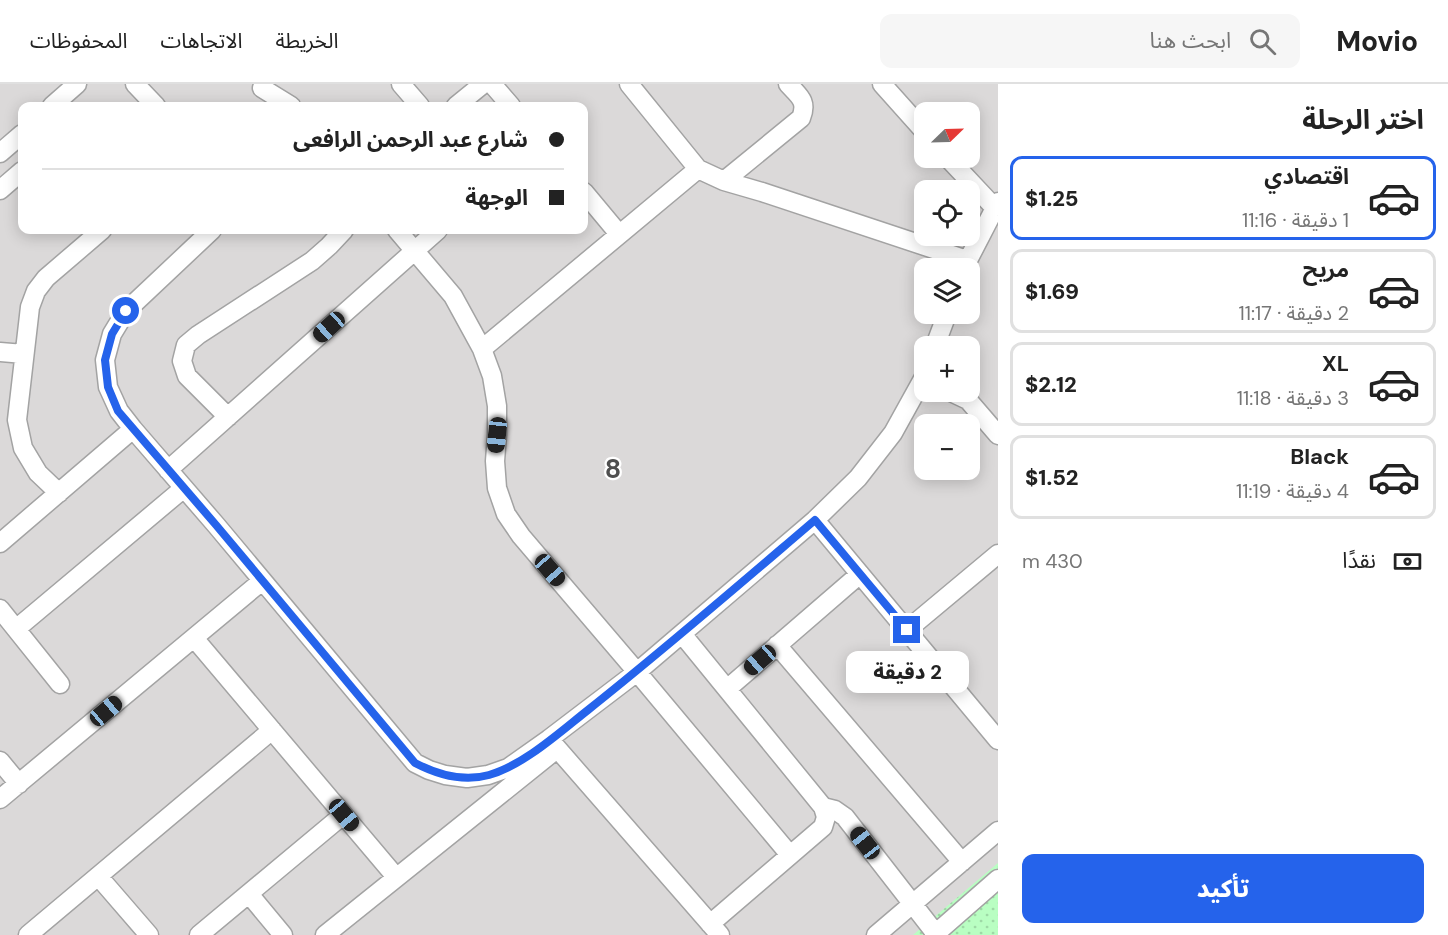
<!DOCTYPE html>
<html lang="ar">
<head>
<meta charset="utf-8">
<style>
	:root { --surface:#fff; --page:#f6f6f6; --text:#222; --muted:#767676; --line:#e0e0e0; --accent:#2563eb }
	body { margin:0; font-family:"DM Sans","Noto Sans Arabic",sans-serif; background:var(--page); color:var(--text); direction:rtl; height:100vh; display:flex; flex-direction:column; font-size:22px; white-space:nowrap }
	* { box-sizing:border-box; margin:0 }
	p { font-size:20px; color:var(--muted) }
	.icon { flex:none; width:33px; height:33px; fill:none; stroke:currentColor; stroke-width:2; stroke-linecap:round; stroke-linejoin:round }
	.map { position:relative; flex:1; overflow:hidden; direction:ltr }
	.sheet { display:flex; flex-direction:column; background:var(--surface); width:450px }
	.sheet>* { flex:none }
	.hud { position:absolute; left:18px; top:18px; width:570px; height:132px; border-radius:12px; box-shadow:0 3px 15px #0003; direction:rtl; display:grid; align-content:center; height:132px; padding:0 24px; background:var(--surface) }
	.needle { width:39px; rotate:67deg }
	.tools { position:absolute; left:914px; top:18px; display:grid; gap:12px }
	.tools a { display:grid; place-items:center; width:66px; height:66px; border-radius:12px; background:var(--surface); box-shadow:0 3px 15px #0003; font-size:30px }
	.end { position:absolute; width:27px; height:27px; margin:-14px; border:8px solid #2563eb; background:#fff; box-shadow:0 0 0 3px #fff }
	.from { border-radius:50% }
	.bubble { position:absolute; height:42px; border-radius:12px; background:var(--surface); box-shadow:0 3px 15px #0003; font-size:20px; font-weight:800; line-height:42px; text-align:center; direction:rtl }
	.car { position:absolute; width:18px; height:36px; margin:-18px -9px; border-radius:8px; box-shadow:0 0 4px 2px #0007; background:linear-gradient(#222 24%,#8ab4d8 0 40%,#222 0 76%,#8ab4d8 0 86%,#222 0) }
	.hud b { display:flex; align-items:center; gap:21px; height:57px; font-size:22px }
	.hud b+b { border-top:2px solid var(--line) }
	.hud i { width:15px; height:15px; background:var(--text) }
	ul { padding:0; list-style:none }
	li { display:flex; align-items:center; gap:18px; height:84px; margin:0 12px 9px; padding:0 12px; border:3px solid var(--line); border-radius:12px }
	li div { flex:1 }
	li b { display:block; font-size:22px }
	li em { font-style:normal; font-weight:800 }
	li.selected { border-color:var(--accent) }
	li>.icon { width:54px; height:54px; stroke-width:1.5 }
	h2 { padding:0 24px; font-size:27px; line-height:72px }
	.pay { display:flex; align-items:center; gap:15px; height:66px; padding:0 24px; font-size:22px }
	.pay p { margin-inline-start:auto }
	.action { display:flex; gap:12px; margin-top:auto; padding:12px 24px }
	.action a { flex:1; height:69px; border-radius:12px; background:var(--accent); color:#fff; font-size:24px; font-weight:800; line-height:69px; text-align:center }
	header { display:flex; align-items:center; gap:36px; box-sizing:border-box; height:84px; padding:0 30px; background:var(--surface); border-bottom:2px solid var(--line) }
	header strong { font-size:28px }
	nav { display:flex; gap:33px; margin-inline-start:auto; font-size:21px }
	.search { width:420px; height:54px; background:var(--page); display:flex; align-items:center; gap:15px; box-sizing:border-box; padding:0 21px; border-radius:12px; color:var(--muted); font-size:22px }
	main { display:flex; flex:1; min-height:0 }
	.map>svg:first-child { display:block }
	.residential { fill:#dbd9d9; fill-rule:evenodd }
	.park { fill:url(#park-dots) }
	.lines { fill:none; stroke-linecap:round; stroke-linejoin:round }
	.minor-casing { stroke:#a3a3a3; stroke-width:21 }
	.minor { stroke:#fff; stroke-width:18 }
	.route { stroke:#2563eb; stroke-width:8 }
	.labels { text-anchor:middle; stroke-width:4.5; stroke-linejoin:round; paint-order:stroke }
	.district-label { font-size:26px; font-weight:bold; fill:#4f4f4f; stroke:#fff }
</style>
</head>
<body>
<header>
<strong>Movio</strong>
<div class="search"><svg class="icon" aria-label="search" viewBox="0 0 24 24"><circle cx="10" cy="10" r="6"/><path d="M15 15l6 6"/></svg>ابحث هنا</div>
<nav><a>الخريطة</a><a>الاتجاهات</a><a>المحفوظات</a></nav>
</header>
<main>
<section class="sheet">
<h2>اختر الرحلة</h2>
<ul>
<li class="selected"><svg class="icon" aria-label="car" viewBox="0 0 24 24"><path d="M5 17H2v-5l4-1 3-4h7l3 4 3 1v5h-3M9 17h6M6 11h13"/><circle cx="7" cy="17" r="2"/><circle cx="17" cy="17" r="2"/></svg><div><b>اقتصادي</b><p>1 دقيقة · 11:16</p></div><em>$1.25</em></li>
<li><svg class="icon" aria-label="car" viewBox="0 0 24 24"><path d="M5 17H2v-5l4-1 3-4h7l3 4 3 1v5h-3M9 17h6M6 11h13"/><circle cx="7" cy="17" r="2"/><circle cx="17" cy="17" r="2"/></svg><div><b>مريح</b><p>2 دقيقة · 11:17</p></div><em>$1.69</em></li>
<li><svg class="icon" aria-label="car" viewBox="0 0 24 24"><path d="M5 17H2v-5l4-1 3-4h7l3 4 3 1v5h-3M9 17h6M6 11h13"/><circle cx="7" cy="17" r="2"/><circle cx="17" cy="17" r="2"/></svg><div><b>XL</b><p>3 دقيقة · 11:18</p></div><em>$2.12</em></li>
<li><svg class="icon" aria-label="car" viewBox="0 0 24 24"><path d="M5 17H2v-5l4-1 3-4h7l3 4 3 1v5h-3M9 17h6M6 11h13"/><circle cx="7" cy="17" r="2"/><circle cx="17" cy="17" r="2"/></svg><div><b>Black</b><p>4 دقيقة · 11:19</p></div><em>$1.52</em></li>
</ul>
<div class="pay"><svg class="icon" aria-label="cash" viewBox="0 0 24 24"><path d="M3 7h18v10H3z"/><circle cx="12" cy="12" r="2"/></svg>نقدًا<p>430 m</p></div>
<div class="action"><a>تأكيد</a></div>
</section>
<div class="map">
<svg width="998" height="851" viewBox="0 0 998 851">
	<defs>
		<pattern id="park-dots" width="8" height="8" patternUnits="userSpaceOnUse" patternTransform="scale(1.5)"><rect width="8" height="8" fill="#b9fec2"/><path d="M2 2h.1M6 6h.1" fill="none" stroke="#9ed9a6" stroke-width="1.8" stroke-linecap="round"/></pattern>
	</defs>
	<rect width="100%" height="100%" fill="#efebe1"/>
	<!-- residential -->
	<path class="residential" d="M 0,0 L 998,0 L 998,851 L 0,851 ZM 22,22 L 584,22 L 584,146 L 22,146 ZM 924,28 L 969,28 L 969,74 L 924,74 ZM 924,106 L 969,106 L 969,152 L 924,152 ZM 924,184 L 969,184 L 969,230 L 924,230 ZM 924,262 L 969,262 L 969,308 L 924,308 ZM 924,340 L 969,340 L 969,386 L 924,386 Z"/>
	<!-- park -->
	<path class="park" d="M 998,779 L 998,851 L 913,851 Z"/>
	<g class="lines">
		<defs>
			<path id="minor" d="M 135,0 L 156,22
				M 401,0 L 420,22
				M 492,0 L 511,22
				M 629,0 L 698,85 L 724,97 L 762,108 L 967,176
				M 882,0 L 924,47
				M 262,4 L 291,22
				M 52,22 L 77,0
				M 456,22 L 483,0
				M 0,69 L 22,50
				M 948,74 L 994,123
				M 724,97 L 801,34 C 808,17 799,12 788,0
				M 0,106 L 22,87
				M 584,108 L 619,150
				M 212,146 L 126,227 L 112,250 L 105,276 L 108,303 L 119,327 L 133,345 L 216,441 L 415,679 L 429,686 L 445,691 L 467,694 L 488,691 L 508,684 L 549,655 L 637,588 L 815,436 L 858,394 L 893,349 L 924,293
				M 397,146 L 453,212 L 482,265 L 492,292 L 497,322 L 497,351 L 495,377 L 497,404 L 506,430 L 521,452 L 637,588 L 790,771
				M 964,184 L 998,118
				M 935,262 L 947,230
				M 482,265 L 698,85
				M 0,268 L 24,270
				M 951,308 L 968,316 L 998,351
				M 228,333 L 187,292 L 182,277 L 186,261 L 198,251 L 312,177 L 329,162 L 344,146
				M 168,386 L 438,146
				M 59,409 L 38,389 L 23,364 L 17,336 L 30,223 L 36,207 L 46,194 L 102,146
				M 815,436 L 998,656
				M 0,459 L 133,345
				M 0,525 L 60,600
				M 16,545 L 184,404
				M 907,546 L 998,470
				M 682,550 L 823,723 L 835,726 L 845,733 L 936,850
				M 194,554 L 396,793
				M 777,561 L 962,778
				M 727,605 L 860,490
				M 549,655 L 720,851
				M 0,677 L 19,700
				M 0,715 L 262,497
				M 98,792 L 149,851
				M 249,810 L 283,851
				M 710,840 L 823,743 L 826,733 L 823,723
				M 28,851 L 272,646
				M 199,851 L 343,731
				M 325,851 L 553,668
				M 876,851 L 998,747
				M 934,851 L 998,795"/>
		</defs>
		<!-- minor casing -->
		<use href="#minor" class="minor-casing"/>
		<!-- minor -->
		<use href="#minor" class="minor"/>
	</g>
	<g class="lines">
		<!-- route -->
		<path class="route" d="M 126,227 L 112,250 L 105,276 L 108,303 L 118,327 L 216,441 L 415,679 C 438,691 464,698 489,691 C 524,681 560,648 588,626 C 665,565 740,500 815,436 L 907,546"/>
	</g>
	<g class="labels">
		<!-- district labels -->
		<g class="district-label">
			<text x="613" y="394">8</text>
		</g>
	</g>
</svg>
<div class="tools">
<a><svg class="needle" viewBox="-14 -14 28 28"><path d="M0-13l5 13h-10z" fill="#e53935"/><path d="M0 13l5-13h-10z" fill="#767676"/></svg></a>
<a><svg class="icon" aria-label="locate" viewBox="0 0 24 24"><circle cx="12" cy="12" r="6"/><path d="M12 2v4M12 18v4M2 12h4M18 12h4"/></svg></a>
<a><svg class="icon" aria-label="layers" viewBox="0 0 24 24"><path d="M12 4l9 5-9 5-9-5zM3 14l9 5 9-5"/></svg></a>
<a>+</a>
<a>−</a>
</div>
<i class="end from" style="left:126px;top:227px"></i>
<i class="end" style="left:907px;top:546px"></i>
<div class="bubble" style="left:846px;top:567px;width:123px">2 دقيقة</div>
<i class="car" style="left:329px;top:243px;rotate:228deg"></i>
<i class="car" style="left:497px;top:351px;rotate:186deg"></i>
<i class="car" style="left:550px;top:486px;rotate:139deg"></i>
<i class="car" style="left:760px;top:576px;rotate:229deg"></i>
<i class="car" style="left:106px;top:627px;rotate:50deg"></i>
<i class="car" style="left:344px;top:731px;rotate:140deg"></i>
<i class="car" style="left:865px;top:759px;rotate:322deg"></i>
<div class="hud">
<b><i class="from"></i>شارع عبد الرحمن الرافعى</b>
<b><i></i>الوجهة</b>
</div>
</div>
</main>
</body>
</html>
